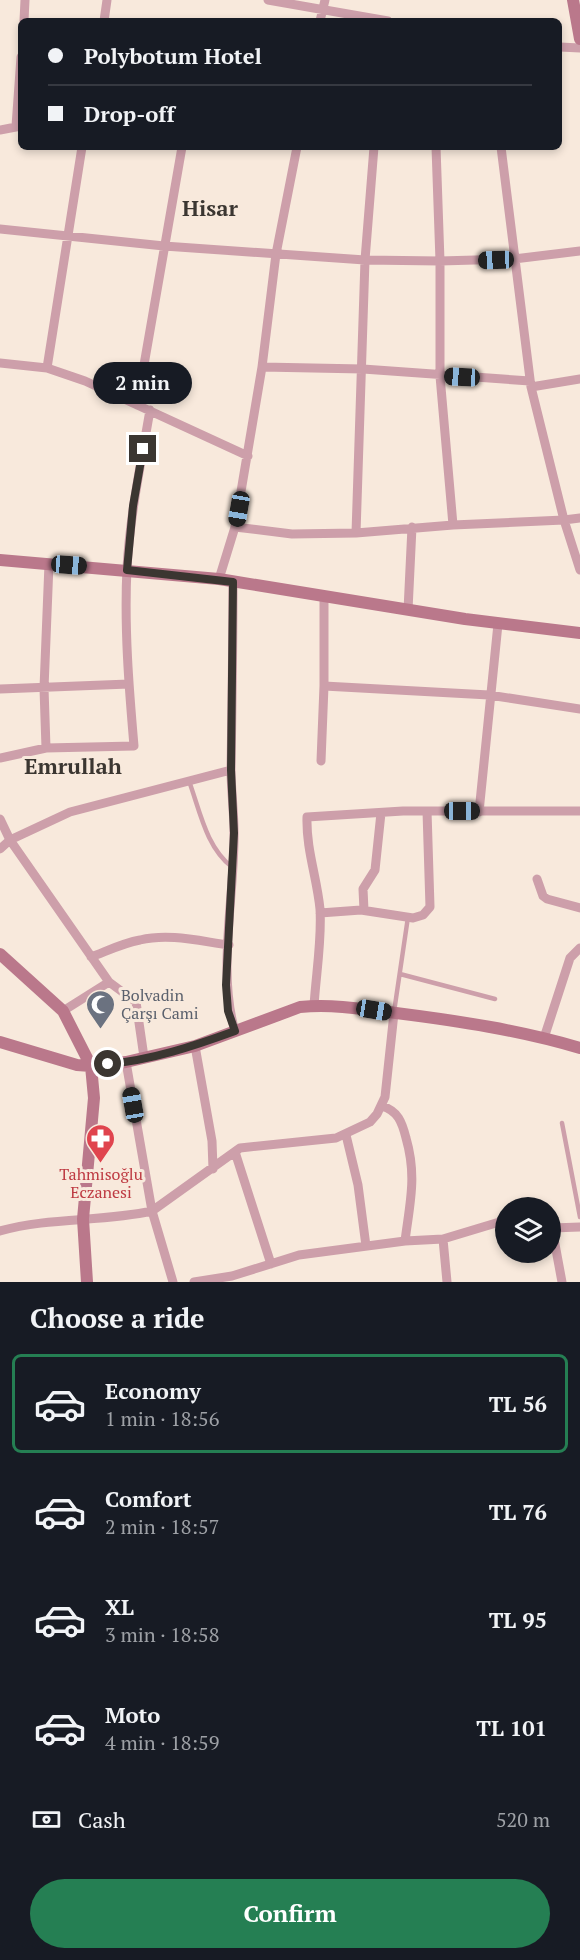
<!DOCTYPE html>
<html lang="en">
<head>
<meta charset="utf-8">
<style>
	:root { --surface:#171b24; --page:#242831; --text:#f1f3f6; --muted:#9ea1a6; --line:#363941; --accent:#257f53 }
	body { margin:0; font-family:"PT Serif",serif; background:var(--page); color:var(--text); height:100vh; display:flex; flex-direction:column; font-size:22px; white-space:nowrap }
	* { box-sizing:border-box; margin:0 }
	p { font-size:20px; color:var(--muted) }
	.icon { flex:none; width:33px; height:33px; fill:none; stroke:currentColor; stroke-width:2; stroke-linecap:round; stroke-linejoin:round }
	.map { position:relative; height:1282px; overflow:hidden }
	.details { display:flex; flex-direction:column; background:var(--surface); flex:1 }
	.details>* { flex:none }
	.guide { position:absolute; left:18px; top:18px; width:544px; height:132px; border-radius:9px; box-shadow:0 3px 9px #0003; display:grid; align-content:center; height:132px; padding:0 30px; background:var(--surface) }
	.fabs { position:absolute; left:495px; top:1197px; display:grid; gap:12px }
	.fabs a { display:grid; place-items:center; width:66px; height:66px; border-radius:50%; background:var(--surface); box-shadow:0 3px 9px #0003; font-size:30px }
	.end { position:absolute; width:27px; height:27px; margin:-14px; border:8px solid #3b3631; background:#fff; box-shadow:0 0 0 3px #fff }
	.from { border-radius:50% }
	.bubble { position:absolute; height:42px; border-radius:21px; background:var(--surface); box-shadow:0 3px 9px #0003; font-size:20px; font-weight:800; line-height:42px; text-align:center }
	.car { position:absolute; width:18px; height:36px; margin:-18px -9px; border-radius:8px; box-shadow:0 0 4px 2px #0007; background:linear-gradient(#222 24%,#8ab4d8 0 40%,#222 0 76%,#8ab4d8 0 86%,#222 0) }
	.guide b { display:flex; align-items:center; gap:21px; height:57px; font-size:22px }
	.guide b+b { border-top:2px solid var(--line) }
	.guide i { width:15px; height:15px; background:var(--text) }
	ul { padding:0; list-style:none }
	li { display:flex; align-items:center; gap:18px; height:99px; margin:0 12px 9px; padding:0 18px; border:3px solid transparent; border-radius:9px }
	li div { flex:1 }
	li b { display:block; font-size:22px }
	li em { font-style:normal; font-weight:800 }
	li.active { border-color:var(--accent) }
	li>.icon { width:54px; height:54px; stroke-width:1.5 }
	h2 { padding:0 30px; font-size:27px; line-height:72px }
	.pay { display:flex; align-items:center; gap:15px; height:66px; padding:0 30px; font-size:22px }
	.pay p { margin-inline-start:auto }
	.action { display:flex; gap:12px; margin-top:auto; padding:12px 30px }
	.action a { flex:1; height:69px; border-radius:36px; background:var(--accent); color:#fff; font-size:24px; font-weight:800; line-height:69px; text-align:center }
	.map>svg:first-child { display:block }
	.lines { fill:none; stroke-linecap:round; stroke-linejoin:round }
	.lane { stroke:#cd9faa; stroke-width:4.5 }
	.street { stroke:#cd9faa; stroke-width:9 }
	.secondary { stroke:#ba788b; stroke-width:12 }
	.route { stroke:#3b3631; stroke-width:8 }
	.labels { text-anchor:middle; stroke-width:6; stroke-linejoin:round; paint-order:stroke }
	.worship-label { font-size:16px; fill:#5b616d; stroke:#f8e9dc; text-anchor:start }
	.health-label { font-size:16px; fill:#be3a42; stroke:#f8e9dc }
	.district-label { font-size:22px; font-weight:bold; fill:#3b3631; stroke:#f8e9dc }
</style>
</head>
<body>
<div class="map">
<svg width="580" height="1282" viewBox="0 0 580 1282">
	<rect width="100%" height="100%" fill="#f8e9dc"/>
	<g class="lines">
		<!-- lane -->
		<path class="lane" d="M 189,781 C 200,811 206,847 232,867
			M 400,974 L 495,999
			M 394,1012 L 408,917
			M 562,1123 L 580,1217"/>
		<!-- street -->
		<path class="street" d="M 268,0 L 388,21
			M 24,21 L 25,0
			M 104,21 L 107,0
			M 320,21 L 325,0
			M 560,47 L 580,48
			M 16,126 L 21,57
			M 0,130 L 21,126
			M 436,147 L 440,261 L 440,376 L 453,525
			M 501,147 L 531,387 L 564,520 L 580,570
			M 0,229 L 164,246 L 365,260 L 440,261 L 514,259 L 580,251
			M 0,363 L 47,368 L 85,381 L 248,456
			M 262,367 L 363,369 L 530,381
			M 47,368 L 82,147
			M 531,387 L 580,379
			M 137,405 L 182,147
			M 235,527 L 292,534 L 356,533 L 453,525 L 564,520 L 580,518
			M 356,533 L 365,260 L 374,147
			M 219,579 L 235,527 L 262,367 L 276,254 L 297,147
			M 233,582 C 233,644 232,706 231,769 C 231,790 234,811 234,832 C 235,895 217,971 235,1031
			M 408,610 L 412,527
			M 324,686 L 489,695 L 580,709
			M 0,689 L 129,684
			M 46,748 L 44,688 L 49,564
			M 0,758 L 46,748 L 134,746 C 129,688 124,627 127,568 C 130,515 141,463 150,410
			M 321,761 L 324,686 L 324,597
			M 479,812 L 498,624
			M 0,819 L 10,840 L 109,982 L 136,1002 L 144,1057
			M 0,849 L 10,840 L 70,812 L 231,770
			M 537,879 L 543,896 L 547,899 L 580,908
			M 364,910 L 363,889 L 375,870 L 381,813
			M 320,913 L 361,910 L 413,918 L 423,915 L 430,907 L 427,811
			M 91,957 C 107,951 123,943 140,940 C 169,933 199,941 229,945
			M 314,1006 C 316,974 322,940 320,909 C 317,878 306,849 307,817 L 403,811 L 580,811
			M 63,1011 L 109,982
			M 544,1038 L 570,958 L 580,948
			M 195,1046 L 212,1141 L 213,1169
			M 126,1062 L 152,1211 L 173,1282
			M 382,1106 C 398,1111 402,1122 406,1138 C 417,1176 410,1202 405,1241
			M 346,1135 L 358,1185 L 366,1246
			M 235,1152 L 271,1264
			M 0,1231 C 49,1217 102,1222 152,1211 L 240,1148 L 336,1138 L 370,1122 L 377,1114 L 385,1097 L 394,1013
			M 443,1239 L 447,1282
			M 194,1282 L 232,1276 L 299,1255 L 405,1241 L 443,1239 L 506,1220
			M 562,1282 L 552,1228 L 580,1227"/>
		<!-- secondary -->
		<path class="secondary" d="M 573,0 L 580,39
			M 0,560 L 219,579 L 465,619 L 580,633
			M 0,954 L 63,1011 L 91,1066 L 94,1098 L 83,1219 L 87,1282
			M 0,1042 L 77,1065 L 91,1066 L 126,1062 L 195,1046 L 300,1007 C 333,1004 364,1009 396,1013 C 458,1021 520,1030 580,1048"/>
	</g>
	<g class="lines">
		<!-- route -->
		<path class="route" d="M 108,1064 C 152,1060 194,1046 235,1031 L 228,1011 L 226,985 L 234,833 L 231,770 L 233,582 L 127,570 L 133,506 L 143,449"/>
	</g>
	<!-- icons -->
	<defs>
		<symbol id="mosque-pin" viewBox="-11 -11 22 30"><path d="M0 17L-7.5 6A9.5 9.5 0 1 1 7.5 6Z" fill="#6b7280" stroke="#f8e9dc"/><path d="M3.5-4.9A6 6 0 1 0 3.5 4.9A5 5 0 1 1 3.5-4.9Z" fill="#fff"/></symbol>
		<symbol id="pharmacy-pin" viewBox="-11 -11 22 30"><path d="M0 17L-7.5 6A9.5 9.5 0 1 1 7.5 6Z" fill="#e0444e" stroke="#f8e9dc"/><path d="M-2-6h4v4h4v4h-4v4h-4v-4h-4v-4h4Z" fill="#fff"/></symbol>
	</defs>
	<g fill-rule="evenodd">
		<use href="#mosque-pin" x="84" y="988" width="33" height="45"/>
		<use href="#pharmacy-pin" x="84" y="1122" width="33" height="45"/>
	</g>
	<g class="labels">
		<!-- worship labels -->
		<g class="worship-label">
			<text x="121" y="1001">Bolvadin<tspan x="121" dy="18">Çarşı Cami</tspan></text>
		</g>
		<!-- health labels -->
		<g class="health-label">
			<text x="101" y="1180">Tahmisoğlu<tspan x="101" dy="18">Eczanesi</tspan></text>
		</g>
		<!-- district labels -->
		<g class="district-label">
			<text x="210" y="216">Hisar</text>
			<text x="73" y="774">Emrullah</text>
		</g>
	</g>
</svg>
<div class="fabs">
<a><svg class="icon" aria-label="layers" viewBox="0 0 24 24"><path d="M12 4l9 5-9 5-9-5zM3 14l9 5 9-5"/></svg></a>
</div>
<i class="end from" style="left:108px;top:1064px"></i>
<i class="end" style="left:143px;top:449px"></i>
<div class="bubble" style="left:93px;top:362px;width:99px">2 min</div>
<i class="car" style="left:496px;top:260px;rotate:268deg"></i>
<i class="car" style="left:462px;top:377px;rotate:273deg"></i>
<i class="car" style="left:239px;top:509px;rotate:190deg"></i>
<i class="car" style="left:69px;top:565px;rotate:94deg"></i>
<i class="car" style="left:462px;top:811px;rotate:90deg"></i>
<i class="car" style="left:374px;top:1010px;rotate:99deg"></i>
<i class="car" style="left:133px;top:1105px;rotate:350deg"></i>
<div class="guide">
<b><i class="from"></i>Polybotum Hotel</b>
<b><i></i>Drop-off</b>
</div>
</div>
<section class="details">
<h2>Choose a ride</h2>
<ul>
<li class="active"><svg class="icon" aria-label="car" viewBox="0 0 24 24"><path d="M5 17H2v-5l4-1 3-4h7l3 4 3 1v5h-3M9 17h6M6 11h13"/><circle cx="7" cy="17" r="2"/><circle cx="17" cy="17" r="2"/></svg><div><b>Economy</b><p>1 min · 18:56</p></div><em>TL 56</em></li>
<li><svg class="icon" aria-label="car" viewBox="0 0 24 24"><path d="M5 17H2v-5l4-1 3-4h7l3 4 3 1v5h-3M9 17h6M6 11h13"/><circle cx="7" cy="17" r="2"/><circle cx="17" cy="17" r="2"/></svg><div><b>Comfort</b><p>2 min · 18:57</p></div><em>TL 76</em></li>
<li><svg class="icon" aria-label="car" viewBox="0 0 24 24"><path d="M5 17H2v-5l4-1 3-4h7l3 4 3 1v5h-3M9 17h6M6 11h13"/><circle cx="7" cy="17" r="2"/><circle cx="17" cy="17" r="2"/></svg><div><b>XL</b><p>3 min · 18:58</p></div><em>TL 95</em></li>
<li><svg class="icon" aria-label="car" viewBox="0 0 24 24"><path d="M5 17H2v-5l4-1 3-4h7l3 4 3 1v5h-3M9 17h6M6 11h13"/><circle cx="7" cy="17" r="2"/><circle cx="17" cy="17" r="2"/></svg><div><b>Moto</b><p>4 min · 18:59</p></div><em>TL 101</em></li>
</ul>
<div class="pay"><svg class="icon" aria-label="cash" viewBox="0 0 24 24"><path d="M3 7h18v10H3z"/><circle cx="12" cy="12" r="2"/></svg>Cash<p>520 m</p></div>
<div class="action"><a>Confirm</a></div>
</section>
</body>
</html>
